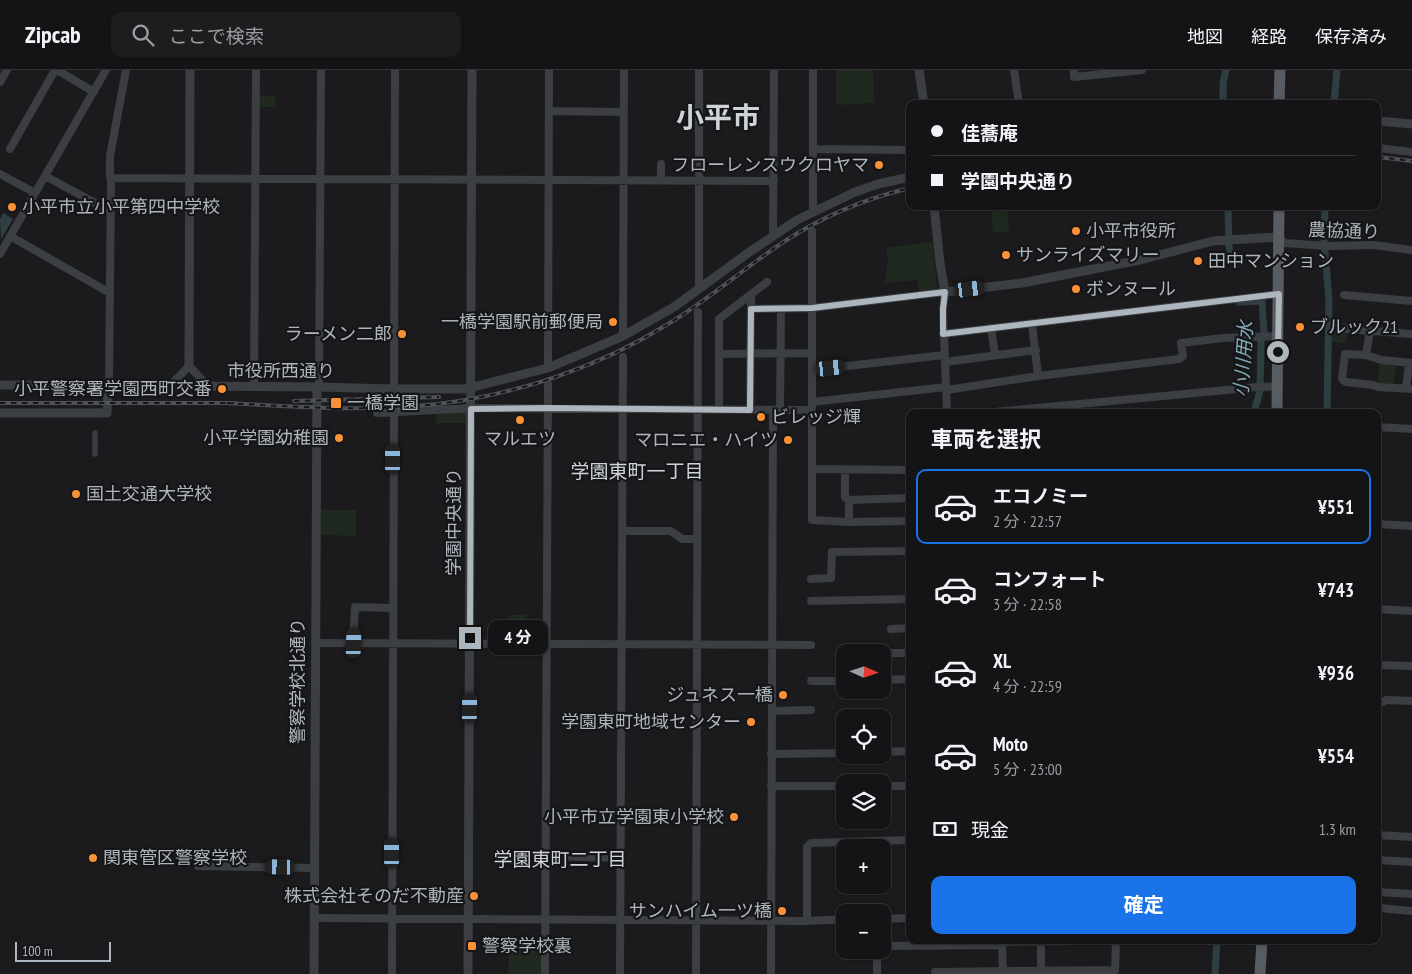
<!DOCTYPE html>
<html lang="ja">
<head>
<meta charset="utf-8">
<style>
	:root { --surface:#141416; --page:#1d1d1f; --text:#f1f3f6; --muted:#9d9ea1; --line:#333335; --accent:#1a73e8 }
	body { margin:0; font-family:"PT Sans Narrow","Noto Sans JP",sans-serif; background:var(--page); color:var(--text); height:100vh; display:flex; flex-direction:column; font-size:19px; white-space:nowrap }
	* { box-sizing:border-box; margin:0 }
	p { font-size:16px; color:var(--muted) }
	.icon { flex:none; width:28px; height:28px; fill:none; stroke:currentColor; stroke-width:2; stroke-linecap:round; stroke-linejoin:round }
	.map { position:relative; flex:1; overflow:hidden }
	.side { position:absolute; left:906px; top:339px; width:475px; height:535px; display:flex; flex-direction:column; background:var(--surface); border-radius:10px; box-shadow:0 1px 4px #0004,0 0 0 1px var(--line) }
	.side>* { flex:none }
	.hud { position:absolute; left:906px; top:30px; width:475px; height:110px; border-radius:10px; box-shadow:0 1px 4px #0004,0 0 0 1px var(--line); display:grid; align-content:center; height:110px; padding:0 25px; background:var(--surface) }
	.needle { width:32px; rotate:93deg }
	.tools { position:absolute; left:836px; top:574px; display:grid; gap:10px }
	.tools a { display:grid; place-items:center; width:55px; height:55px; border-radius:10px; background:var(--surface); box-shadow:0 1px 4px #0004,0 0 0 1px var(--line); font-size:25px }
	.scale { position:absolute; left:15px; bottom:12px; width:96px; box-sizing:border-box; padding-left:5px; border:2px solid #adb5bd; border-top:0; font-size:14px; line-height:18px; white-space:nowrap; color:#adb5bd; -webkit-text-stroke:4px #161618; paint-order:stroke }
	.end { position:absolute; width:22px; height:22px; margin:-11px; border:6px solid #adb5bd; background:#111; box-shadow:0 0 0 2px #111 }
	.from { border-radius:50% }
	.bubble { position:absolute; height:35px; border-radius:10px; background:var(--surface); box-shadow:0 1px 4px #0004,0 0 0 1px var(--line); font-size:16px; font-weight:700; line-height:35px; text-align:center }
	.car { position:absolute; width:15px; height:30px; margin:-15px -8px; border-radius:6px; box-shadow:0 0 4px 1px #0007; background:linear-gradient(#222 24%,#8ab4d8 0 40%,#222 0 76%,#8ab4d8 0 86%,#222 0) }
	.hud b { display:flex; align-items:center; gap:18px; height:48px; font-size:19px }
	.hud b+b { border-top:1px solid var(--line) }
	.hud i { width:12px; height:12px; background:var(--text) }
	ul { padding:0; list-style:none }
	li { display:flex; align-items:center; gap:15px; height:75px; margin:0 10px 8px; padding:0 15px; border:2px solid transparent; border-radius:10px }
	li div { flex:1 }
	li b { display:block; font-size:19px }
	li em { font-style:normal; font-weight:700 }
	li.on { border-color:var(--accent) }
	li>.icon { width:45px; height:45px; stroke-width:1.5 }
	h2 { padding:0 25px; font-size:22px; line-height:60px }
	.pay { display:flex; align-items:center; gap:12px; height:55px; padding:0 25px; font-size:19px }
	.pay p { margin-inline-start:auto }
	.button { display:flex; gap:10px; margin-top:auto; padding:10px 25px }
	.button a { flex:1; height:58px; border-radius:10px; background:var(--accent); color:#fff; font-size:20px; font-weight:700; line-height:58px; text-align:center }
	header { display:flex; align-items:center; gap:30px; box-sizing:border-box; height:70px; padding:0 25px; background:var(--surface); border-bottom:1px solid var(--line) }
	header strong { font-size:24px }
	nav { display:flex; gap:28px; margin-inline-start:auto; font-size:18px }
	.search { width:350px; height:45px; background:var(--page); display:flex; align-items:center; gap:12px; box-sizing:border-box; padding:0 18px; border-radius:10px; color:var(--muted); font-size:19px }
	.map>svg:first-child { display:block }
	.green { fill:#202920 }
	.water { fill:#2f3e42 }
	.lines { fill:none; stroke-linecap:round; stroke-linejoin:round }
	.canal { stroke:#2f3e42; stroke-width:7 }
	.pedestrian { stroke:#3b3e42; stroke-width:5.5 }
	.minor { stroke:#3b3e42; stroke-width:8 }
	.tertiary { stroke:#3b3e42; stroke-width:9 }
	.primary { stroke:#575c62; stroke-width:11 }
	.rail-casing { stroke:#4e5258; stroke-width:4 }
	.rail { stroke:#161618; stroke-width:2; stroke-dasharray:5.5; stroke-linecap:butt }
	.route { stroke:#adb5bd; stroke-width:6 }
	.poi-dot { fill:#fa9136; stroke:#161618; stroke-width:2 }
	.labels { text-anchor:middle; stroke-width:4.5; stroke-linejoin:round; paint-order:stroke }
	.poi-label { font-size:18px; fill:#adb5bd; stroke:#161618; text-anchor:end }
	.street-label { font-size:18px; fill:#adb5bd; stroke:#161618 }
	.water-label { font-size:19px; font-style:italic; fill:#83aab9; stroke:#161618 }
	.neighbourhood-label { font-size:19px; fill:#ced3d9; stroke:#161618 }
	.town-label { font-size:28px; font-weight:bold; fill:#ced3d9; stroke:#161618 }
</style>
</head>
<body>
<header>
<strong>Zipcab</strong>
<div class="search"><svg class="icon" aria-label="search" viewBox="0 0 24 24"><circle cx="10" cy="10" r="6"/><path d="M15 15l6 6"/></svg>ここで検索</div>
<nav><a>地図</a><a>経路</a><a>保存済み</a></nav>
</header>
<div class="map">
<svg width="1412" height="904" viewBox="0 0 1412 904">
	<rect width="100%" height="100%" fill="#1b1b1d"/>
	<!-- green -->
	<path class="green" d="M 836,0 L 873,0 L 874,33 L 836,35 Z
		M 259,25 L 275,26 L 275,37 L 259,37 Z
		M 991,136 L 1007,136 L 1009,161 L 993,163 Z
		M 931,172 L 933,175 L 937,219 L 919,224 L 918,211 L 916,210 L 885,213 L 888,190 L 886,178 Z
		M 1330,252 L 1348,253 L 1346,273 L 1331,272 Z
		M 1379,293 L 1396,294 L 1394,315 L 1378,314 Z
		M 437,339 L 468,339 L 467,353 L 436,353 Z
		M 321,440 L 356,440 L 356,466 L 321,465 Z
		M 509,545 L 527,545 L 525,570 L 513,570 L 512,565 L 508,565 Z
		M 543,879 L 543,904 L 508,904 L 509,880 Z"/>
	<!-- water -->
	<path class="water" d="M 3,143 L 13,149 L 1,169 L 0,149 Z"/>
	<g class="lines">
		<!-- canal -->
		<path class="canal" d="M 1223,34 L 1223,13 L 1226,0
			M 1334,34 L 1337,0
			M 1228,136 L 1229,177 L 1232,186
			M 1325,136 L 1324,171 L 1329,230 L 1327,342
			M 1239,232 L 1262,231 L 1264,263 L 1261,271 L 1260,321 L 1254,342
			M 1215,904 L 1217,870"/>
		<!-- pedestrian -->
		<path class="pedestrian" d="M 95,384 L 95,363"/>
		<!-- minor -->
		<path class="minor" d="M 57,0 L 94,22
			M 1014,0 L 1019,34
			M 1074,0 L 1074,7 L 1142,0
			M 0,12 L 7,0
			M 549,41 L 624,42
			M 1378,78 L 1412,82
			M 10,79 L 55,0
			M 813,79 L 910,80
			M 0,104 L 35,123
			M 45,106 L 110,141
			M 111,108 L 774,111
			M 661,110 L 661,94
			M 813,142 L 813,0
			M 773,165 L 774,0
			M 10,166 L 110,223
			M 1278,167 L 1285,173 L 1328,176 L 1374,175 L 1412,180
			M 0,184 L 106,0
			M 699,219 L 699,0
			M 1344,225 L 1412,231
			M 751,239 L 812,238 L 812,161
			M 1032,254 L 1038,306
			M 991,258 L 995,285
			M 1347,259 L 1412,264
			M 943,264 L 1279,224
			M 623,266 L 624,0
			M 719,284 L 812,283
			M 1366,285 L 1370,260
			M 945,292 L 1036,280
			M 1412,293 L 1381,290 L 1366,285 L 1345,284 L 1342,309 L 1346,312 L 1373,315 L 1378,317 L 1412,319
			M 548,298 L 549,0
			M 812,300 L 944,285
			M 109,316 L 111,108 L 110,106 L 110,86 L 126,0
			M 170,316 L 189,296 L 208,316
			M 254,317 L 256,0
			M 319,317 L 321,0
			M 1263,317 L 1278,316
			M 1406,318 L 1409,293
			M 394,319 L 395,0
			M 947,320 L 1038,306 L 1179,289 L 1183,286 L 1181,273 L 1223,268 L 1278,266
			M 812,332 L 946,317
			M 719,340 L 719,249 L 767,212
			M 750,340 L 751,225
			M 780,340 L 781,239
			M 994,342 L 1258,317
			M 377,343 L 475,338 L 812,340
			M 1378,357 L 1412,359
			M 812,399 L 910,400
			M 845,400 L 845,427 L 849,430 L 849,452
			M 849,430 L 910,428
			M 910,451 L 849,452 L 812,450 L 812,238 L 945,222 L 943,239 L 947,342
			M 1378,454 L 1412,456
			M 622,461 L 671,461 L 682,469 L 697,469
			M 811,509 L 831,508 L 832,482 L 910,481
			M 811,531 L 910,529
			M 1378,539 L 1412,541
			M 891,559 L 910,558
			M 315,573 L 811,575
			M 353,573 L 355,537 L 393,538
			M 891,583 L 910,583
			M 1378,595 L 1412,596
			M 882,610 L 910,609
			M 811,611 L 845,611
			M 1378,632 L 1383,632 L 1386,630 L 1412,631
			M 772,641 L 811,640
			M 882,682 L 910,681
			M 771,684 L 845,683
			M 771,716 L 845,716
			M 882,716 L 910,716
			M 1378,765 L 1412,767
			M 546,786 L 621,788
			M 1378,790 L 1412,792
			M 198,796 L 314,798
			M 1378,822 L 1412,824
			M 1378,838 L 1412,841
			M 314,848 L 807,851 L 845,849
			M 844,849 L 844,877 L 845,877
			M 882,849 L 910,848
			M 807,851 L 807,777 L 811,773 L 910,770
			M 1003,870 L 1004,872 L 1152,870
			M 1041,872 L 1041,900
			M 1002,875 L 1003,902
			M 882,876 L 1002,875 L 1004,872
			M 877,880 L 877,904
			M 935,902 L 1115,900 L 1116,871
			M 392,904 L 394,342
			M 545,904 L 548,314
			M 620,904 L 623,287
			M 696,904 L 698,242
			M 771,904 L 773,340"/>
		<!-- tertiary -->
		<path class="tertiary" d="M 919,0 L 924,34
			M 1378,51 L 1412,54
			M 934,136 L 940,193 L 945,222 L 1022,213 L 1140,190 L 1213,171 L 1278,167
			M 189,296 L 190,0
			M 0,315 L 319,317 L 394,319 L 465,319 L 548,298 L 623,266 L 674,237 L 748,183 L 797,150 L 855,122 L 878,114 L 910,107
			M 0,343 L 107,343 L 108,316
			M 314,904 L 317,317
			M 468,904 L 472,0"/>
		<!-- primary -->
		<path class="primary" d="M 1279,34 L 1280,0
			M 1277,342 L 1279,136
			M 1260,904 L 1262,870"/>
		<defs>
			<path id="rail" d="M 1378,87 L 1412,91
				M 294,331 L 439,327
				M 0,333 L 234,333
				M 227,333 C 297,337 368,342 438,334 C 519,324 599,297 668,254 C 708,230 743,199 782,173 C 821,147 864,129 910,118"/>
		</defs>
		<!-- rail casing -->
		<use href="#rail" class="rail-casing"/>
		<!-- rail -->
		<use href="#rail" class="rail"/>
	</g>
	<g class="lines">
		<!-- route -->
		<path class="route" d="M 470,568 L 471,339 L 548,338 L 750,340 L 751,239 L 812,238 L 945,222 L 943,239 L 943,264 L 1279,224 L 1278,282"/>
	</g>
	<!-- markers -->
	<g class="poi-dot">
		<circle cx="879" cy="95" r="5"/>
		<circle cx="12" cy="137" r="5"/>
		<circle cx="1076" cy="161" r="5"/>
		<circle cx="1006" cy="185" r="5"/>
		<circle cx="1198" cy="191" r="5"/>
		<circle cx="1076" cy="219" r="5"/>
		<circle cx="613" cy="252" r="5"/>
		<circle cx="1300" cy="257" r="5"/>
		<circle cx="402" cy="264" r="5"/>
		<circle cx="222" cy="319" r="5"/>
		<rect x="330" y="327" width="12" height="12" rx="2.5"/>
		<circle cx="761" cy="347" r="5"/>
		<circle cx="520" cy="350" r="5"/>
		<circle cx="339" cy="368" r="5"/>
		<circle cx="788" cy="370" r="5"/>
		<circle cx="76" cy="424" r="5"/>
		<circle cx="783" cy="625" r="5"/>
		<circle cx="751" cy="652" r="5"/>
		<circle cx="734" cy="747" r="5"/>
		<circle cx="93" cy="788" r="5"/>
		<circle cx="474" cy="826" r="5"/>
		<circle cx="782" cy="841" r="5"/>
		<rect x="467" y="871" width="10" height="10" rx="2.5"/>
	</g>
	<g class="labels">
		<!-- poi labels -->
		<g class="poi-label">
			<text x="869" y="101">フローレンスウクロヤマ</text>
			<text x="22" y="143" text-anchor="start">小平市立小平第四中学校</text>
			<text x="1086" y="167" text-anchor="start">小平市役所</text>
			<text x="1016" y="191" text-anchor="start">サンライズマリー</text>
			<text x="1208" y="197" text-anchor="start">田中マンション</text>
			<text x="1086" y="225" text-anchor="start">ボンヌール</text>
			<text x="603" y="258">一橋学園駅前郵便局</text>
			<text x="1310" y="263" text-anchor="start">ブルック21</text>
			<text x="392" y="270">ラーメン二郎</text>
			<text x="212" y="325">小平警察署学園西町交番</text>
			<text x="347" y="339" text-anchor="start">一橋学園</text>
			<text x="771" y="353" text-anchor="start">ビレッジ輝</text>
			<text x="329" y="374">小平学園幼稚園</text>
			<text x="520" y="375" text-anchor="middle">マルエツ</text>
			<text x="778" y="376">マロニエ・ハイツ</text>
			<text x="86" y="430" text-anchor="start">国土交通大学校</text>
			<text x="773" y="631">ジュネス一橋</text>
			<text x="741" y="658">学園東町地域センター</text>
			<text x="724" y="753">小平市立学園東小学校</text>
			<text x="103" y="794" text-anchor="start">関東管区警察学校</text>
			<text x="464" y="832">株式会社そのだ不動産</text>
			<text x="772" y="847">サンハイム一ツ橋</text>
			<text x="482" y="882" text-anchor="start">警察学校裏</text>
		</g>
		<!-- street labels -->
		<g class="street-label">
			<text transform="translate(1344 161) rotate(2)" y="6">農協通り</text>
			<text x="281" y="307">市役所西通り</text>
			<text transform="translate(454 452) rotate(-90)" y="6">学園中央通り</text>
			<text transform="translate(298 611) rotate(-90)" y="6">警察学校北通り</text>
		</g>
		<!-- water labels -->
		<g class="water-label">
			<text transform="translate(1243 289) rotate(-86)" y="7">小川用水</text>
		</g>
		<!-- neighbourhood labels -->
		<g class="neighbourhood-label">
			<text x="637" y="408">学園東町一丁目</text>
			<text x="560" y="796">学園東町二丁目</text>
		</g>
		<!-- town labels -->
		<g class="town-label">
			<text x="718" y="57">小平市</text>
		</g>
	</g>
</svg>
<div class="tools">
<a><svg class="needle" viewBox="-14 -14 28 28"><path d="M0-13l5 13h-10z" fill="#e53935"/><path d="M0 13l5-13h-10z" fill="#9d9ea1"/></svg></a>
<a><svg class="icon" aria-label="locate" viewBox="0 0 24 24"><circle cx="12" cy="12" r="6"/><path d="M12 2v4M12 18v4M2 12h4M18 12h4"/></svg></a>
<a><svg class="icon" aria-label="layers" viewBox="0 0 24 24"><path d="M12 4l9 5-9 5-9-5zM3 14l9 5 9-5"/></svg></a>
<a>+</a>
<a>−</a>
</div>
<div class="scale">100 m</div>
<i class="end from" style="left:1278px;top:282px"></i>
<i class="end" style="left:470px;top:568px"></i>
<div class="bubble" style="left:488px;top:550px;width:60px">4 分</div>
<i class="car" style="left:970px;top:219px;rotate:83deg"></i>
<i class="car" style="left:831px;top:298px;rotate:84deg"></i>
<i class="car" style="left:393px;top:389px;rotate:0deg"></i>
<i class="car" style="left:354px;top:573px;rotate:2deg"></i>
<i class="car" style="left:470px;top:638px;rotate:1deg"></i>
<i class="car" style="left:392px;top:783px;rotate:0deg"></i>
<i class="car" style="left:280px;top:797px;rotate:271deg"></i>
<div class="hud">
<b><i class="from"></i>佳蕎庵</b>
<b><i></i>学園中央通り</b>
</div>
<section class="side">
<h2>車両を選択</h2>
<ul>
<li class="on"><svg class="icon" aria-label="car" viewBox="0 0 24 24"><path d="M5 17H2v-5l4-1 3-4h7l3 4 3 1v5h-3M9 17h6M6 11h13"/><circle cx="7" cy="17" r="2"/><circle cx="17" cy="17" r="2"/></svg><div><b>エコノミー</b><p>2 分 · 22:57</p></div><em>¥551</em></li>
<li><svg class="icon" aria-label="car" viewBox="0 0 24 24"><path d="M5 17H2v-5l4-1 3-4h7l3 4 3 1v5h-3M9 17h6M6 11h13"/><circle cx="7" cy="17" r="2"/><circle cx="17" cy="17" r="2"/></svg><div><b>コンフォート</b><p>3 分 · 22:58</p></div><em>¥743</em></li>
<li><svg class="icon" aria-label="car" viewBox="0 0 24 24"><path d="M5 17H2v-5l4-1 3-4h7l3 4 3 1v5h-3M9 17h6M6 11h13"/><circle cx="7" cy="17" r="2"/><circle cx="17" cy="17" r="2"/></svg><div><b>XL</b><p>4 分 · 22:59</p></div><em>¥936</em></li>
<li><svg class="icon" aria-label="car" viewBox="0 0 24 24"><path d="M5 17H2v-5l4-1 3-4h7l3 4 3 1v5h-3M9 17h6M6 11h13"/><circle cx="7" cy="17" r="2"/><circle cx="17" cy="17" r="2"/></svg><div><b>Moto</b><p>5 分 · 23:00</p></div><em>¥554</em></li>
</ul>
<div class="pay"><svg class="icon" aria-label="cash" viewBox="0 0 24 24"><path d="M3 7h18v10H3z"/><circle cx="12" cy="12" r="2"/></svg>現金<p>1.3 km</p></div>
<div class="button"><a>確定</a></div>
</section>
</div>
</body>
</html>
